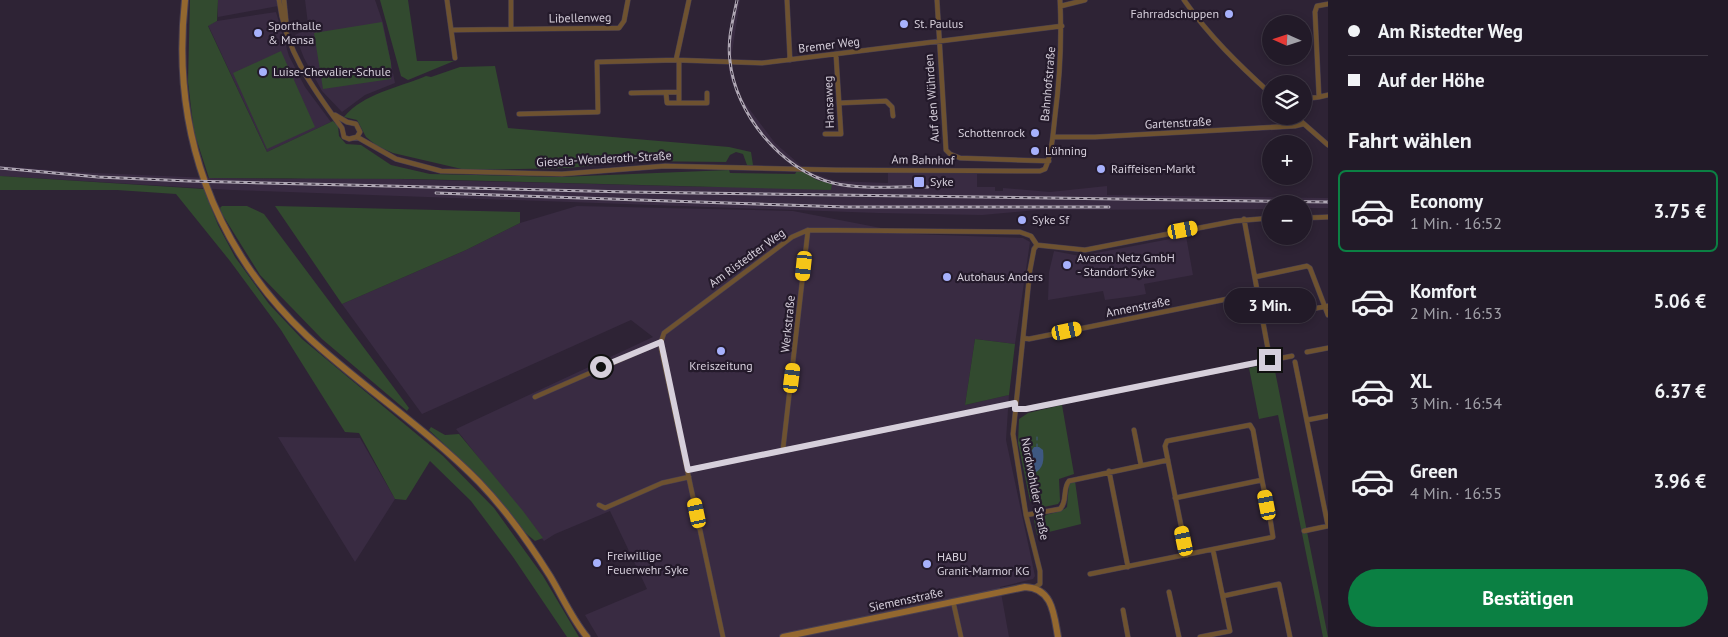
<!DOCTYPE html>
<html lang="de">
<head>
<meta charset="utf-8">
<style>
	:root { --surface:#221a28; --page:#2e2734; --text:#f1f3f6; --muted:#a2a1a8; --line:#3f3845; --accent:#0b8043 }
	body { margin:0; font-family:"PT Sans",sans-serif; background:var(--page); color:var(--text); height:100vh; display:flex; flex-direction:column; font-size:19px; white-space:nowrap }
	* { box-sizing:border-box; margin:0 }
	p { font-size:16px; color:var(--muted) }
	.icon { flex:none; width:28px; height:28px; fill:none; stroke:currentColor; stroke-width:2; stroke-linecap:round; stroke-linejoin:round }
	.map { position:relative; flex:1; overflow:hidden }
	.drawer { display:flex; flex-direction:column; background:var(--surface); width:400px }
	.drawer>* { flex:none }
	.banner { display:grid; align-content:center; height:110px; padding:0 20px; background:var(--surface) }
	.needle { width:32px; rotate:273deg }
	.controls { position:absolute; left:1262px; top:15px; display:grid; gap:10px }
	.controls a { display:grid; place-items:center; width:50px; height:50px; border-radius:50%; background:var(--surface); box-shadow:0 2px 8px #0003,0 0 0 1px var(--line); font-size:25px }
	.end { position:absolute; width:22px; height:22px; margin:-11px; border:6px solid #d6cfdb; background:#111; box-shadow:0 0 0 2px #111 }
	.from { border-radius:50% }
	.bubble { position:absolute; height:35px; border-radius:18px; background:var(--surface); box-shadow:0 2px 8px #0003,0 0 0 1px var(--line); font-size:16px; font-weight:800; line-height:35px; text-align:center }
	.car { position:absolute; width:15px; height:30px; margin:-15px -8px; border-radius:6px; box-shadow:0 0 4px 1px #0007; background:linear-gradient(#f5c518 24%,#345 0 40%,#f5c518 0 76%,#345 0 86%,#f5c518 0) }
	.banner b { display:flex; align-items:center; gap:18px; height:48px; font-size:19px }
	.banner b+b { border-top:1px solid var(--line) }
	.banner i { width:12px; height:12px; background:var(--text) }
	ul { padding:0; list-style:none }
	li { display:flex; align-items:center; gap:15px; height:82px; margin:0 10px 8px; padding:0 10px; border:2px solid transparent; border-radius:8px }
	li div { flex:1 }
	li b { display:block; font-size:19px }
	li em { font-style:normal; font-weight:800 }
	li.current { border-color:var(--accent) }
	li>.icon { width:45px; height:45px; stroke-width:1.5 }
	h2 { padding:0 20px; font-size:22px; line-height:60px }
	.button { display:flex; gap:10px; margin-top:auto; padding:10px 20px }
	.button a { flex:1; height:58px; border-radius:30px; background:var(--accent); color:#fff; font-size:20px; font-weight:800; line-height:58px; text-align:center }
	main { display:flex; flex:1; min-height:0 }
	.map>svg:first-child { display:block }
	.built { fill:#392b42 }
	.green { fill:#324a2f }
	.water { fill:#3e5882 }
	.lines { fill:none; stroke-linecap:round; stroke-linejoin:round }
	.stream { stroke:#3e5882; stroke-width:1 }
	.street-casing { stroke:#493f50; stroke-width:5.5 }
	.secondary-casing { stroke:#493f50; stroke-width:8 }
	.street { stroke:#6e5230; stroke-width:4.5 }
	.secondary { stroke:#94682f; stroke-width:6 }
	.rail-casing { stroke:#afa7b4; stroke-width:3 }
	.rail { stroke:#241a2b; stroke-width:1; stroke-dasharray:4; stroke-linecap:butt }
	.route { stroke:#d6cfdb; stroke-width:6 }
	.poi-dot { fill:#a7b1fc; stroke:#241a2b; stroke-width:2 }
	.labels { text-anchor:middle; stroke-width:4.5; stroke-linejoin:round; paint-order:stroke }
	.poi-label { font-size:12px; fill:#d6cfdb; stroke:#241a2b; text-anchor:start }
	.street-label { font-size:12px; fill:#d6cfdb; stroke:#241a2b }
</style>
</head>
<body>
<main>
<div class="map">
<svg width="1328" height="637" viewBox="0 0 1328 637">
	<rect width="100%" height="100%" fill="#2e2335"/>
	<!-- built -->
	<path class="built" d="M 218,0 L 277,0 L 278,6 L 218,17 Z
		M 305,0 L 375,0 L 383,23 L 395,83 L 365,95 L 342,112 L 322,91 L 304,58 L 295,35 L 303,31 L 308,24 Z
		M 736,0 L 740,0 L 731,59 L 733,74 L 741,98 L 775,143 L 807,171 L 835,181 L 888,183 L 888,172 L 977,174 L 977,187 L 995,187 L 995,191 L 1003,191 L 1003,188 L 1050,192 L 1107,186 L 1107,195 L 1328,198 L 1328,208 L 1304,208 L 1304,204 L 1271,204 L 1271,209 L 1037,210 L 982,215 L 878,213 L 232,190 L 0,176 L 0,166 L 74,172 L 209,178 L 289,179 L 322,177 L 705,187 L 831,184 L 817,180 L 791,165 L 770,146 L 740,102 L 730,77 L 728,57 Z
		M 276,12 L 289,56 L 305,87 L 331,122 L 267,152 L 208,25 L 217,21 Z
		M 577,206 L 793,211 L 912,234 L 1023,238 L 1030,242 L 1015,344 L 975,339 L 965,405 L 1009,395 L 1006,440 L 1035,576 L 1033,579 L 1000,587 L 1009,637 L 598,637 L 585,615 L 647,589 L 610,511 L 555,534 L 544,541 L 456,429 L 653,337 L 631,320 L 422,414 L 342,304 L 466,250 L 520,223 Z
		M 1186,236 L 1193,275 L 1144,284 L 1146,294 L 1135,296 L 1105,300 L 1103,291 L 1048,300 L 1049,272 L 1054,251 L 1080,256 Z
		M 278,437 L 360,438 L 395,499 L 355,562 Z"/>
	<!-- green -->
	<path class="green" d="M 190,0 L 218,0 L 217,21 L 208,26 L 267,152 L 333,121 L 338,126 L 339,136 L 346,144 L 361,145 L 391,165 L 430,174 L 560,177 L 729,170 L 730,173 L 795,174 L 798,169 L 817,180 L 832,184 L 831,190 L 411,179 L 209,178 L 194,132 L 188,82 Z
		M 380,0 L 408,0 L 417,61 L 454,61 L 408,80 L 401,76 Z
		M 382,22 L 391,63 L 391,79 L 323,89 L 314,33 Z
		M 281,51 L 315,127 L 267,149 L 233,73 Z
		M 495,66 L 508,128 L 729,147 L 751,152 L 753,165 L 747,165 L 743,154 L 736,152 L 730,155 L 726,162 L 635,161 L 568,168 L 466,170 L 393,153 L 377,146 L 366,137 L 357,120 L 344,117 C 364,93 398,88 426,76 L 431,77 L 460,67 Z
		M 0,176 L 204,189 L 218,225 L 235,257 L 269,304 L 302,339 L 443,456 L 494,508 L 543,576 L 579,637 L 567,637 L 513,557 L 471,501 L 430,461 L 406,500 L 395,499 L 359,433 L 345,432 L 281,330 L 230,261 L 176,194 L 117,190 L 0,190 Z
		M 222,206 L 247,206 L 264,214 L 409,408 L 407,411 L 322,339 L 260,275 L 222,214 L 220,208 Z
		M 275,206 L 520,212 L 520,223 L 466,250 L 342,304 Z
		M 975,339 L 1015,344 L 1009,395 L 965,405 Z
		M 1268,364 L 1274,366 L 1328,637 L 1323,637 L 1278,415 L 1259,419 L 1249,368 Z
		M 1062,405 L 1074,474 L 1059,479 L 1060,501 L 1058,504 L 1044,507 L 1030,501 L 1018,443 L 1019,419 L 1028,413 Z
		M 431,427 L 445,435 L 459,434 L 523,511 L 543,538 L 535,541 L 522,530 L 480,478 L 429,430 Z
		M 1075,481 L 1081,524 L 1037,535 L 1034,520 C 1044,513 1059,514 1067,507 L 1069,484 Z"/>
	<!-- water -->
	<path class="water" d="M 1034,447 L 1039,447 L 1043,450 C 1044,459 1044,469 1034,473 L 1030,453 Z"/>
	<g class="lines">
		<!-- stream -->
		<path class="stream" d="M 1037,437 L 1037,440
			M 1037,444 L 1037,447"/>
		<defs>
			<path id="street" d="M 279,0 C 285,50 313,89 342,128 L 344,137 L 349,139 L 357,137
				M 284,0 L 287,30
				M 447,0 L 455,58
				M 511,0 L 511,29
				M 787,0 L 790,60
				M 937,0 L 946,150 L 950,154 L 960,158 L 1049,161
				M 1184,0 C 1209,36 1239,65 1271,94
				M 1061,6 L 1085,0
				M 452,30 L 619,28 L 624,21 L 628,0
				M 676,60 L 689,0
				M 631,93 L 678,92
				M 666,93 L 667,103 L 707,103 L 707,93
				M 1319,97 L 1328,95
				M 1304,99 L 1319,97 L 1315,12 L 1317,6 L 1328,4
				M 679,102 L 679,60
				M 840,103 L 886,101 L 892,107 L 893,116
				M 519,114 L 598,112 L 597,62 L 676,60 L 762,63 L 1062,26
				M 335,115 L 347,122 L 356,124 L 360,132 L 357,137
				M 1295,116 L 1328,145
				M 825,134 L 841,134 L 836,55
				M 357,137 L 396,159 L 441,171 L 562,174 L 665,166 L 836,170 L 1040,171 L 1045,169 C 1052,153 1053,134 1055,116 C 1060,77 1062,40 1060,0
				M 1053,137 L 1095,137 L 1295,126 L 1303,124
				M 1304,218 L 1328,217
				M 1244,219 L 1270,360
				M 1037,245 L 1085,250 L 1235,221 L 1271,218
				M 1255,277 L 1307,266 L 1310,268 L 1328,315
				M 1296,312 L 1328,306
				M 1023,338 L 1029,339 L 1257,293
				M 1307,352 L 1328,348
				M 1295,362 L 1328,526
				M 535,397 L 661,342
				M 1015,409 L 1026,409 L 1292,356
				M 1307,420 L 1328,416
				M 1134,430 L 1141,465
				M 783,449 L 808,230
				M 688,470 L 1015,403
				M 1109,471 L 1128,567
				M 1262,480 L 1267,505
				M 1175,498 L 1262,480 L 1253,430 L 1250,425 L 1167,441 L 1165,446 L 1187,555
				M 599,505 L 605,508 L 662,483 L 689,477
				M 1026,515 L 1060,509 C 1068,501 1062,489 1069,481 L 1168,460
				M 1304,531 L 1328,526
				M 1090,574 L 1273,537 L 1270,518
				M 1034,588 L 1040,584 L 1040,571 L 1026,515 L 1013,434 L 1030,270 L 1034,249 L 1037,245
				M 1169,592 L 1179,637
				M 1223,596 L 1279,584 L 1290,637
				M 953,601 L 961,637
				M 1123,610 L 1128,637
				M 723,637 L 661,348 L 661,342 L 664,333 L 792,237 L 808,230 L 1020,232 L 1031,236 L 1037,245
				M 1200,637 L 1230,631 L 1213,550"/>
			<path id="secondary" d="M 185,0 C 171,129 212,246 307,336 C 362,387 426,428 479,482 C 505,509 530,544 550,576 C 562,596 572,619 587,637
				M 783,637 L 1025,587 C 1053,588 1054,615 1058,637"/>
		</defs>
		<!-- street casing -->
		<use href="#street" class="street-casing"/>
		<!-- secondary casing -->
		<use href="#secondary" class="secondary-casing"/>
		<!-- street -->
		<use href="#street" class="street"/>
		<!-- secondary -->
		<use href="#secondary" class="secondary"/>
		<defs>
			<path id="rail" d="M 737,0 C 733,20 727,40 730,61 C 735,113 781,170 833,183 C 863,190 898,186 928,187
				M 0,168 L 98,177 L 189,181 L 628,192 L 1328,202
				M 436,193 L 846,207 L 1109,207"/>
		</defs>
		<!-- rail casing -->
		<use href="#rail" class="rail-casing"/>
		<!-- rail -->
		<use href="#rail" class="rail"/>
	</g>
	<g class="lines">
		<!-- route -->
		<path class="route" d="M 601,367 L 661,342 L 688,470 L 1015,403 L 1015,409 L 1026,409 L 1270,360"/>
	</g>
	<!-- markers -->
	<g class="poi-dot">
		<circle cx="1229" cy="14" r="5"/>
		<circle cx="904" cy="24" r="5"/>
		<circle cx="258" cy="33" r="5"/>
		<circle cx="263" cy="72" r="5"/>
		<circle cx="1035" cy="133" r="5"/>
		<circle cx="1035" cy="151" r="5"/>
		<circle cx="1101" cy="169" r="5"/>
		<rect x="913" y="176" width="12" height="12" rx="2.5"/>
		<circle cx="1022" cy="220" r="5"/>
		<circle cx="1067" cy="265" r="5"/>
		<circle cx="947" cy="277" r="5"/>
		<circle cx="721" cy="351" r="5"/>
		<circle cx="597" cy="563" r="5"/>
		<circle cx="927" cy="564" r="5"/>
	</g>
	<g class="labels">
		<!-- poi labels -->
		<g class="poi-label">
			<text x="1219" y="18" text-anchor="end">Fahrradschuppen</text>
			<text x="914" y="28">St. Paulus</text>
			<text x="268" y="30">Sporthalle<tspan x="268" dy="14">&amp; Mensa</tspan></text>
			<text x="273" y="76">Luise-Chevalier-Schule</text>
			<text x="1025" y="137" text-anchor="end">Schottenrock</text>
			<text x="1045" y="155">Lühning</text>
			<text x="1111" y="173">Raiffeisen-Markt</text>
			<text x="930" y="186">Syke</text>
			<text x="1032" y="224">Syke Sf</text>
			<text x="1077" y="262">Avacon Netz GmbH<tspan x="1077" dy="14">- Standort Syke</tspan></text>
			<text x="957" y="281">Autohaus Anders</text>
			<text x="721" y="370" text-anchor="middle">Kreiszeitung</text>
			<text x="607" y="560">Freiwillige<tspan x="607" dy="14">Feuerwehr Syke</tspan></text>
			<text x="937" y="561">HABU<tspan x="937" dy="14">Granit-Marmor KG</tspan></text>
		</g>
		<!-- street labels -->
		<g class="street-label">
			<text transform="translate(580 18) rotate(-1)" y="4">Libellenweg</text>
			<text transform="translate(829 45) rotate(-7)" y="4">Bremer Weg</text>
			<text transform="translate(1048 84) rotate(-85)" y="4">Bahnhofstraße</text>
			<text transform="translate(932 98) rotate(-94)" y="4">Auf den Wührden</text>
			<text transform="translate(829 102) rotate(-92)" y="4">Hansaweg</text>
			<text transform="translate(1178 123) rotate(-3)" y="4">Gartenstraße</text>
			<text transform="translate(604 159) rotate(-3)" y="4">Giesela-Wenderoth-Straße</text>
			<text transform="translate(923 160) rotate(1)" y="4">Am Bahnhof</text>
			<text transform="translate(747 258) rotate(-36)" y="4">Am Ristedter Weg</text>
			<text transform="translate(1138 307) rotate(-11)" y="4">Annenstraße</text>
			<text transform="translate(788 324) rotate(-84)" y="4">Werkstraße</text>
			<text transform="translate(1035 489) rotate(79)" y="4">Nordwohlder Straße</text>
			<text transform="translate(906 600) rotate(-12)" y="4">Siemensstraße</text>
		</g>
	</g>
</svg>
<div class="controls">
<a><svg class="needle" viewBox="-14 -14 28 28"><path d="M0-13l5 13h-10z" fill="#e53935"/><path d="M0 13l5-13h-10z" fill="#a2a1a8"/></svg></a>
<a><svg class="icon" aria-label="layers" viewBox="0 0 24 24"><path d="M12 4l9 5-9 5-9-5zM3 14l9 5 9-5"/></svg></a>
<a>+</a>
<a>−</a>
</div>
<i class="end from" style="left:601px;top:367px"></i>
<i class="end" style="left:1270px;top:360px"></i>
<div class="bubble" style="left:1224px;top:288px;width:92px">3 Min.</div>
<i class="car" style="left:1183px;top:230px;rotate:79deg"></i>
<i class="car" style="left:804px;top:266px;rotate:186deg"></i>
<i class="car" style="left:1067px;top:331px;rotate:78deg"></i>
<i class="car" style="left:792px;top:378px;rotate:7deg"></i>
<i class="car" style="left:1267px;top:505px;rotate:349deg"></i>
<i class="car" style="left:697px;top:513px;rotate:348deg"></i>
<i class="car" style="left:1184px;top:541px;rotate:348deg"></i>
</div>
<section class="drawer">
<div class="banner">
<b><i class="from"></i>Am Ristedter Weg</b>
<b><i></i>Auf der Höhe</b>
</div>
<h2>Fahrt wählen</h2>
<ul>
<li class="current"><svg class="icon" aria-label="car" viewBox="0 0 24 24"><path d="M5 17H2v-5l4-1 3-4h7l3 4 3 1v5h-3M9 17h6M6 11h13"/><circle cx="7" cy="17" r="2"/><circle cx="17" cy="17" r="2"/></svg><div><b>Economy</b><p>1 Min. · 16:52</p></div><em>3.75 €</em></li>
<li><svg class="icon" aria-label="car" viewBox="0 0 24 24"><path d="M5 17H2v-5l4-1 3-4h7l3 4 3 1v5h-3M9 17h6M6 11h13"/><circle cx="7" cy="17" r="2"/><circle cx="17" cy="17" r="2"/></svg><div><b>Komfort</b><p>2 Min. · 16:53</p></div><em>5.06 €</em></li>
<li><svg class="icon" aria-label="car" viewBox="0 0 24 24"><path d="M5 17H2v-5l4-1 3-4h7l3 4 3 1v5h-3M9 17h6M6 11h13"/><circle cx="7" cy="17" r="2"/><circle cx="17" cy="17" r="2"/></svg><div><b>XL</b><p>3 Min. · 16:54</p></div><em>6.37 €</em></li>
<li><svg class="icon" aria-label="car" viewBox="0 0 24 24"><path d="M5 17H2v-5l4-1 3-4h7l3 4 3 1v5h-3M9 17h6M6 11h13"/><circle cx="7" cy="17" r="2"/><circle cx="17" cy="17" r="2"/></svg><div><b>Green</b><p>4 Min. · 16:55</p></div><em>3.96 €</em></li>
</ul>
<div class="button"><a>Bestätigen</a></div>
</section>
</main>
</body>
</html>
